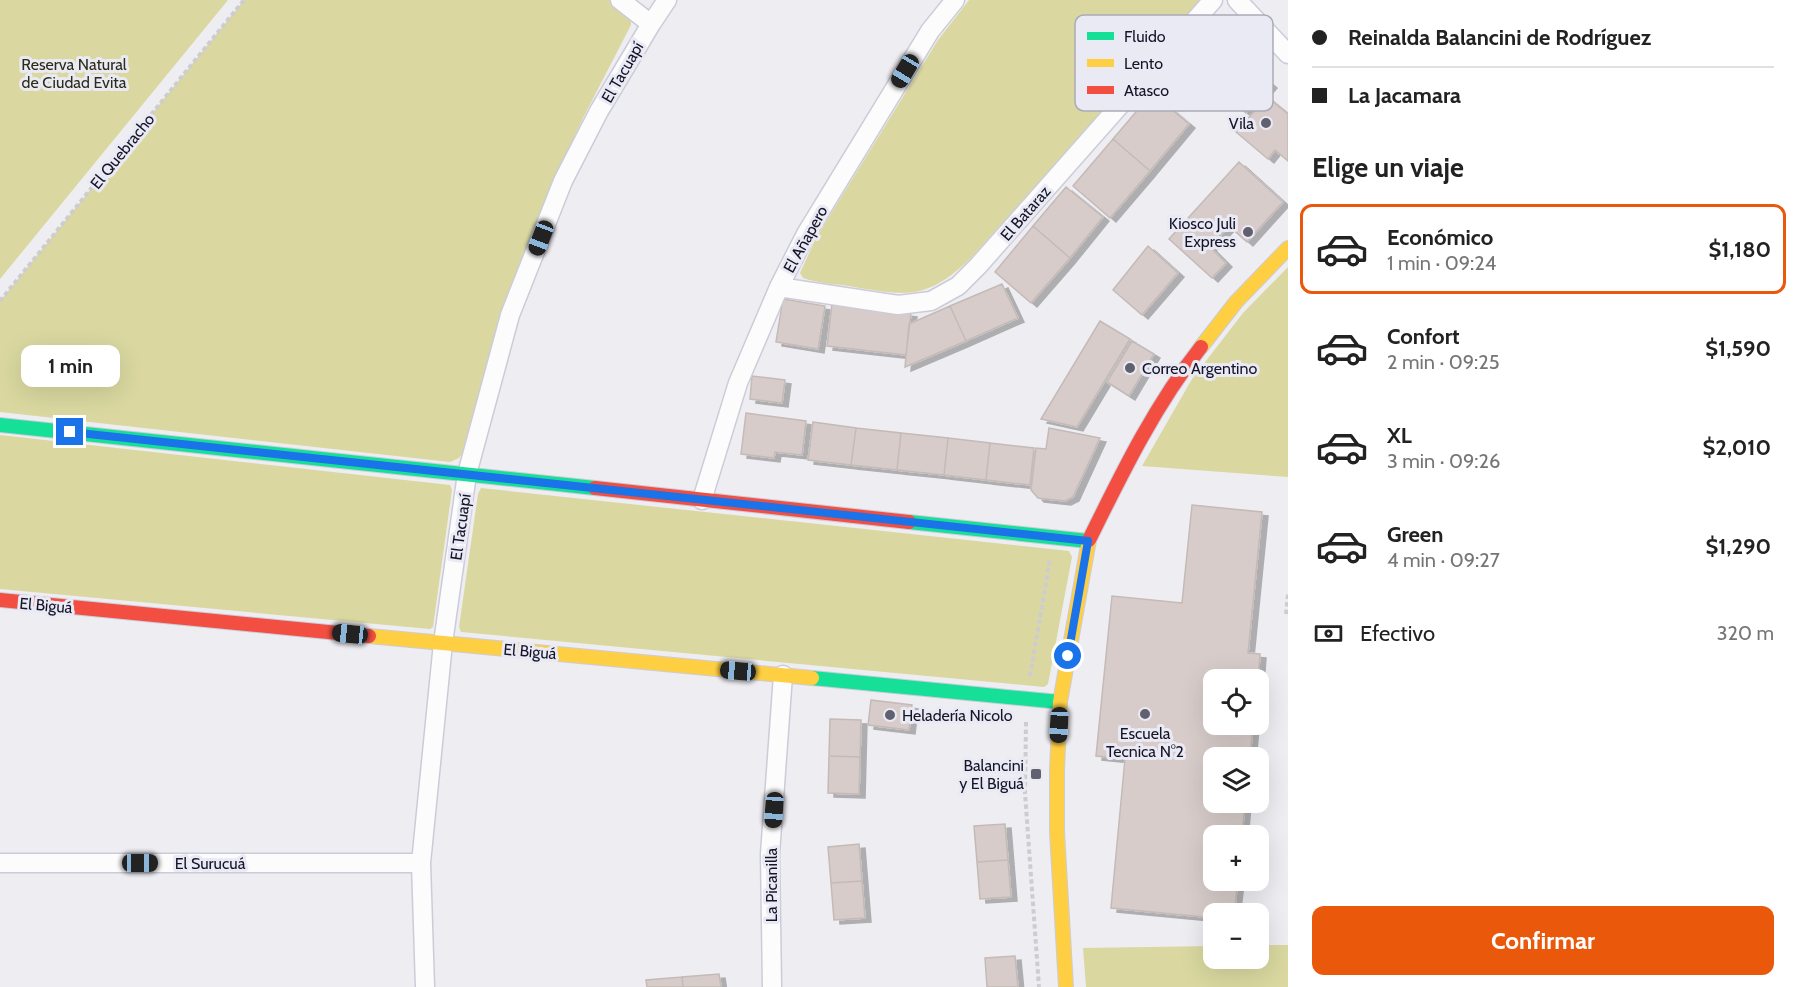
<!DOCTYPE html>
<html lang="es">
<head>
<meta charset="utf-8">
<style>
	:root { --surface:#fff; --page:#f2f2f2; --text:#222; --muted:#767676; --line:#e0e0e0; --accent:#ea580c }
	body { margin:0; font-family:Cabin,sans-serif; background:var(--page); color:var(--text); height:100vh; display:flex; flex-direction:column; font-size:22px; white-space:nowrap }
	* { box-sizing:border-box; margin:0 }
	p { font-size:20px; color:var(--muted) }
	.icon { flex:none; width:33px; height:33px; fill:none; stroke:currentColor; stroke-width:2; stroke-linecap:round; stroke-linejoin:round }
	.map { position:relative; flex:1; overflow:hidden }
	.panel { display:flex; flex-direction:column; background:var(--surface); width:510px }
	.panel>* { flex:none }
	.banner { display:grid; align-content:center; height:132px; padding:0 24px; background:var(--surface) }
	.controls { position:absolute; left:1203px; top:669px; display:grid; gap:12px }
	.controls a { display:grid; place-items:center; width:66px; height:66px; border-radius:12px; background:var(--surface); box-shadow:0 6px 24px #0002; font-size:30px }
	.end { position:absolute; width:27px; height:27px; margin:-14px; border:8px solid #1a73e8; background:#fff; box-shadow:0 0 0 3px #fff }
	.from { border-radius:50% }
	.bubble { position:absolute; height:42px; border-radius:12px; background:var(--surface); box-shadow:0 6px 24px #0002; font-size:20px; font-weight:800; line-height:42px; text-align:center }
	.car { position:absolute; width:18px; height:36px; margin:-18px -9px; border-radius:8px; box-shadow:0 0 4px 2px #0007; background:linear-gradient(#222 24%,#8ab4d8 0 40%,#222 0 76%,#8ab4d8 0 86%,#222 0) }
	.banner b { display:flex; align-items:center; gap:21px; height:57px; font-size:22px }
	.banner b+b { border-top:2px solid var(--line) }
	.banner i { width:15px; height:15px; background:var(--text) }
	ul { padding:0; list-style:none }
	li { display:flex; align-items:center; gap:18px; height:90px; margin:0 12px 9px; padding:0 12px; border:3px solid transparent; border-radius:12px }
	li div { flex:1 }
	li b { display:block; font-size:22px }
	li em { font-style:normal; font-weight:800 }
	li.active { border-color:var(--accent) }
	li>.icon { width:54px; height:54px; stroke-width:1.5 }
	h2 { padding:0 24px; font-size:27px; line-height:72px }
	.pay { display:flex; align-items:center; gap:15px; height:66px; padding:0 24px; font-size:22px }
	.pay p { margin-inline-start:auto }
	.cta { display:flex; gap:12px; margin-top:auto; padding:12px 24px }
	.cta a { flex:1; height:69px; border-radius:12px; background:var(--accent); color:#fff; font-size:24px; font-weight:800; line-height:69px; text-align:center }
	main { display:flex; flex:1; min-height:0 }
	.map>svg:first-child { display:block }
	.green { fill:#dad8a0 }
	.building { fill:#d7ccc9; stroke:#c4bab7; stroke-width:1.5; filter:url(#shadow) }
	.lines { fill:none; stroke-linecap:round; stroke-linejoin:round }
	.street-casing { stroke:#ccccd9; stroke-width:21 }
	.fast-casing { stroke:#ccccd9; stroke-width:16 }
	.slow-casing { stroke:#ccccd9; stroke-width:16 }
	.jam-casing { stroke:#ccccd9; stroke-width:16 }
	.path { stroke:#ccccd1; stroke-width:4; stroke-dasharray:4.5 3; stroke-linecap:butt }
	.street { stroke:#fcfcfd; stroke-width:18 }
	.fast { stroke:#16e098; stroke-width:14 }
	.slow { stroke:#ffcf43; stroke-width:14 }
	.jam { stroke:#f24e42; stroke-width:14 }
	.route { stroke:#1a73e8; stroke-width:8 }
	.poi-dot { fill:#61606f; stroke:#eaeaf5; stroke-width:2 }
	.labels { text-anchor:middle; stroke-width:6; stroke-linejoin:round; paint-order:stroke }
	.park-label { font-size:16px; fill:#2c2c18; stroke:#eaeaf5 }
	.street-label { font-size:16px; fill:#161428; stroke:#eaeaf5 }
	.poi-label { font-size:16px; fill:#161428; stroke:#eaeaf5; text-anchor:end }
	.key { fill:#eaeaf5; stroke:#aaaab8; stroke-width:1.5 }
	.key-label { font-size:16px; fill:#161428 }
</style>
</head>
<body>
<main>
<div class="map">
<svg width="1288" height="987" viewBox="0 0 1288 987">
	<defs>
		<filter id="shadow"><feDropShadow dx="6" dy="4" stdDeviation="0" flood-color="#0004"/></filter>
	</defs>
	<rect width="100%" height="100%" fill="#ededf2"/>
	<!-- green -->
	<path class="green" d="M 0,0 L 228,0 L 0,279 Z
		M 244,0 L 613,0 L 631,19 L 631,25 L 584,116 L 554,181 L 517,270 L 497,336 L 464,452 L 459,458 L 450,462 L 0,412 L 0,301 Z
		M 969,0 L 1202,0 L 971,258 C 926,301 906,296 849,286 C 834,284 817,283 803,278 L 800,273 L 816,238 L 938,40 Z
		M 1288,267 L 1288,477 L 1142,466 L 1192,379 L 1243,313 Z
		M 0,435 L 450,485 L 452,490 L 433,627 L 430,629 L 0,589 Z
		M 481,488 L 1069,551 L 1072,557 L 1048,684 L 1044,687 L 461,632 L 459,627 L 478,494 Z
		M 1259,945 L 1288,945 L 1288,987 L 1086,987 L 1083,948 L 1213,946 L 1214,958 L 1258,958 Z"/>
	<!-- building -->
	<path class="building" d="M 1227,47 L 1271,84 L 1246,113 L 1202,77 Z
		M 1152,93 L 1189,124 L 1150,171 L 1113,139 Z
		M 1267,97 L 1288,114 L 1288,161 L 1275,150 L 1268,159 L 1236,132 Z
		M 1113,139 L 1150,171 L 1110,218 L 1073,186 Z
		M 1239,162 L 1283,202 L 1247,242 L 1229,226 L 1210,247 L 1226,263 L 1212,278 L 1169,239 Z
		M 1066,187 L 1103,217 L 1070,258 L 1033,226 Z
		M 1033,226 L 1070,258 L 1031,303 L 995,272 Z
		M 1148,246 L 1178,273 L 1142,315 L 1113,290 Z
		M 1002,284 L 1018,318 L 966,341 L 950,306 Z
		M 783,299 L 825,306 L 818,349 L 776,342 Z
		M 832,304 L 911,313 L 906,355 L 827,346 Z
		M 950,306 L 966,341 L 905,367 L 909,324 Z
		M 1100,321 L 1130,339 L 1077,427 L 1041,419 Z
		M 1132,341 L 1154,354 L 1129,396 L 1107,382 Z
		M 752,376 L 785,380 L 782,403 L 750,399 Z
		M 746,413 L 806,421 L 802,455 L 775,452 L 774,458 L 741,454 Z
		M 813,422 L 856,428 L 851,465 L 808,460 Z
		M 856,428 L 901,433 L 897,470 L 851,465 Z
		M 1049,428 L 1100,438 L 1073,497 L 1065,501 L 1038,498 L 1031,490 L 1036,448 L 1046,449 Z
		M 901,433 L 948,438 L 944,475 L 897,470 Z
		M 948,438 L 990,443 L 986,480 L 944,475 Z
		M 990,443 L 1034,448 L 1030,485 L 986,480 Z
		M 1192,505 L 1262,512 L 1248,653 L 1260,654 L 1258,680 L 1214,680 L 1214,724 L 1253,724 L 1250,758 L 1214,758 L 1214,802 L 1245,802 L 1242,836 L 1214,836 L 1214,880 L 1238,880 L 1234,914 L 1214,914 L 1214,918 L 1111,908 L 1125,759 L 1096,756 L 1112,596 L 1182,603 Z
		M 871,700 L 912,705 L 909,730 L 868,725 Z
		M 830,719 L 861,720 L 860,757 L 829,756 Z
		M 829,756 L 860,757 L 859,794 L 828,793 Z
		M 1005,824 L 1008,860 L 977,862 L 974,826 Z
		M 859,844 L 862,881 L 831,883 L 828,847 Z
		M 1008,860 L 1011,897 L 980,899 L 977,862 Z
		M 862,881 L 865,918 L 834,920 L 831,883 Z
		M 1015,956 L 1018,987 L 987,987 L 985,958 Z
		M 719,974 L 721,987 L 683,987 L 682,977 Z
		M 682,977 L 683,987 L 647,987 L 646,980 Z"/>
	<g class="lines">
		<defs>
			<path id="street" d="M 620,0 L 651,24
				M 1237,0 L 1288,54
				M 779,287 L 898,305 L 931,301 L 958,286 L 978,266 L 1213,0
				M 702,500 L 738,383 L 779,287 L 806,234 L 930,31 L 955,0
				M 0,863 L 421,863
				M 425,987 L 421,863 L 443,643 L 467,474 L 510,315 L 563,181 L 599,111 L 651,24 L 667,0
				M 772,987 L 770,854 L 783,675"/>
			<path id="fast" d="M 0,425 L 595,488
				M 909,522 L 1088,541
				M 812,678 L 1060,702"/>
			<path id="slow" d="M 1201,347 L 1236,302 L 1288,248
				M 369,636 L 812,678
				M 1066,987 L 1057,832 L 1057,770 L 1060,702 L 1089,540"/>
			<path id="jam" d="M 595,488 L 909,522
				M 1089,540 C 1122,473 1155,405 1201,347
				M 0,600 L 369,636"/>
		</defs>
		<!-- street casing -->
		<use href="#street" class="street-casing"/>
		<!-- fast casing -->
		<use href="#fast" class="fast-casing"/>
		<!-- slow casing -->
		<use href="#slow" class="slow-casing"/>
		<!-- jam casing -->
		<use href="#jam" class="jam-casing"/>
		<!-- path -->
		<path class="path" d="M 0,301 L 244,0
			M 1286,614 L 1288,594
			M 1030,676 L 1050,559
			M 1026,722 L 1025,793 L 1039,987"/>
		<!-- street -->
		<use href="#street" class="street"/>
		<!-- fast -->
		<use href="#fast" class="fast"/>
		<!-- slow -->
		<use href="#slow" class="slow"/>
		<!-- jam -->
		<use href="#jam" class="jam"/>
	</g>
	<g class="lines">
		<!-- route -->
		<path class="route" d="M 70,432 L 1088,541 L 1068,656"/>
	</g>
	<!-- markers -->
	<g class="poi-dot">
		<circle cx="1266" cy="123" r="6"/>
		<circle cx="1248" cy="232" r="6"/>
		<circle cx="1130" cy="368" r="6"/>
		<circle cx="1145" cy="714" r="6"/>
		<circle cx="890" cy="715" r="6"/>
		<rect x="1030" y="768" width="12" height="12" rx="3"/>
	</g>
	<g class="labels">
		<!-- park labels -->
		<g class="park-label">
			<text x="74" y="70">Reserva Natural<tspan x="74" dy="18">de Ciudad Evita</tspan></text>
		</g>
		<!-- street labels -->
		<g class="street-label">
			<text transform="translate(622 72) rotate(-60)" y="6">El Tacuapí</text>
			<text transform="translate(122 151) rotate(-51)" y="6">El Quebracho</text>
			<text transform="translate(1025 213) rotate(-49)" y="6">El Bataraz</text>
			<text transform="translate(805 239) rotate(-61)" y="6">El Añapero</text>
			<text transform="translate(460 527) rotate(-82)" y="6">El Tacuapí</text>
			<text transform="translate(46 605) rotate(5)" y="6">El Biguá</text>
			<text transform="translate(530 651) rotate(5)" y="6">El Biguá</text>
			<text x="210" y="869">El Surucuá</text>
			<text transform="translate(771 885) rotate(-90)" y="6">La Picanilla</text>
		</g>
		<!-- poi labels -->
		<g class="poi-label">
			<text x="1254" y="129">Vila</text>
			<text x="1236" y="229">Kiosco Juli<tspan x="1236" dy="18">Express</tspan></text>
			<text x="1142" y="374" text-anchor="start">Correo Argentino</text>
			<text x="902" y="721" text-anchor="start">Heladería Nicolo</text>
			<text x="1145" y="739" text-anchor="middle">Escuela<tspan x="1145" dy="18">Tecnica N°2</tspan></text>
			<text x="1024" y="771">Balancini<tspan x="1024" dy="18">y El Biguá</tspan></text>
		</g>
	</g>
	<!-- legend -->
	<rect x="1075" y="15" width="198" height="96" rx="9" class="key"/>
	<rect x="1087" y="32" width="27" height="8" fill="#16e098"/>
	<rect x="1087" y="59" width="27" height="8" fill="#ffcf43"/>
	<rect x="1087" y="86" width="27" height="8" fill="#f24e42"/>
	<g class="key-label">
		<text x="1124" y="42">Fluido</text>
		<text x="1124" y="69">Lento</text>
		<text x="1124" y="96">Atasco</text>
	</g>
</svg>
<div class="controls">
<a><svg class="icon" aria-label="locate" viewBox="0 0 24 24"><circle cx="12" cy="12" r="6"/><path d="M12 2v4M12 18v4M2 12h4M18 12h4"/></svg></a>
<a><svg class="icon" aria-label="layers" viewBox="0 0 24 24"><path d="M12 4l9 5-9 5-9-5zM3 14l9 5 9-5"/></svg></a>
<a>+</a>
<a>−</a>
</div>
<i class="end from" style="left:1068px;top:656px"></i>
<i class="end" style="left:70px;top:432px"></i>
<div class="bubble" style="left:21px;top:345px;width:99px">1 min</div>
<i class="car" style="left:905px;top:71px;rotate:211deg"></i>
<i class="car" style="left:541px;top:238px;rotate:201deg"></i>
<i class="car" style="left:350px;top:634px;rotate:276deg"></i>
<i class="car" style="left:738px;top:671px;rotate:275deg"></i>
<i class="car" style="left:1059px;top:725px;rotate:183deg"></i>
<i class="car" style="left:774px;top:810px;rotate:184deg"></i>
<i class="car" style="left:140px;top:863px;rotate:90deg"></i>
</div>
<section class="panel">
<div class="banner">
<b><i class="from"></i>Reinalda Balancini de Rodríguez</b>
<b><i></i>La Jacamara</b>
</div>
<h2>Elige un viaje</h2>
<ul>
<li class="active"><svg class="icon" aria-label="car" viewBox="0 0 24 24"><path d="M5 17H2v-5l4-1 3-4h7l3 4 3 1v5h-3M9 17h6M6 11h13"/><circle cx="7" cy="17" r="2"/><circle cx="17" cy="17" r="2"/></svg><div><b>Económico</b><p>1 min · 09:24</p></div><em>$1,180</em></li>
<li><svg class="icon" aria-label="car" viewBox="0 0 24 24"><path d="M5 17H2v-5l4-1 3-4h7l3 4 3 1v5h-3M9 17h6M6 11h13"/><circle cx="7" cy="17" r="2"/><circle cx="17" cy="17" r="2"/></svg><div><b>Confort</b><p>2 min · 09:25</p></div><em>$1,590</em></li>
<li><svg class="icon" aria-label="car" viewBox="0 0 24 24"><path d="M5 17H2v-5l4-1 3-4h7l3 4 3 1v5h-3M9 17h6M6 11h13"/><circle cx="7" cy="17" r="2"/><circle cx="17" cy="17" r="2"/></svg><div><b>XL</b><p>3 min · 09:26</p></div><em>$2,010</em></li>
<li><svg class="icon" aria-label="car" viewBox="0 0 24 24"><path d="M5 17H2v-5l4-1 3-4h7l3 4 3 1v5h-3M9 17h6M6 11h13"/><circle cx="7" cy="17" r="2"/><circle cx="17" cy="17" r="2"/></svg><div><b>Green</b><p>4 min · 09:27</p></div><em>$1,290</em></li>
</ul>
<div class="pay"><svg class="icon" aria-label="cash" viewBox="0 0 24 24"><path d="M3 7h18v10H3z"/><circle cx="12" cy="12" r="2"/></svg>Efectivo<p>320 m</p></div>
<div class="cta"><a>Confirmar</a></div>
</section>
</main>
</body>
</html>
